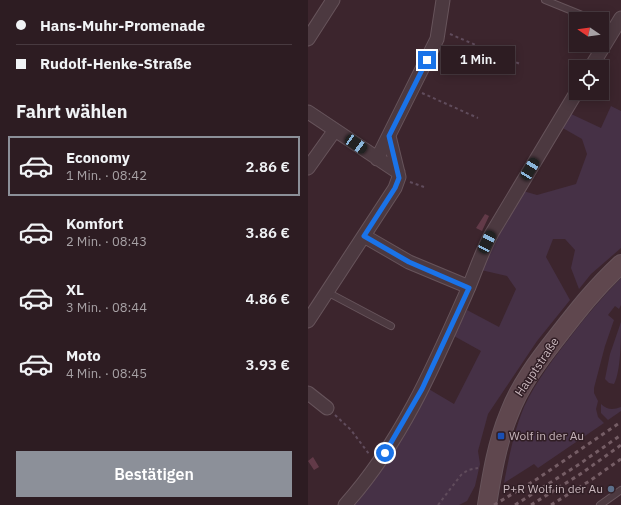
<!DOCTYPE html>
<html lang="de">
<head>
<meta charset="utf-8">
<style>
	:root { --surface:#2d1c22; --page:#35252a; --text:#f1f3f6; --muted:#a7a1a5; --line:#483a40; --accent:#8c9099 }
	body { margin:0; font-family:"IBM Plex Sans",sans-serif; background:var(--page); color:var(--text); height:100vh; display:flex; flex-direction:column; font-size:15px; white-space:nowrap }
	* { box-sizing:border-box; margin:0 }
	p { font-size:13px; color:var(--muted) }
	.icon { flex:none; width:22px; height:22px; fill:none; stroke:currentColor; stroke-width:2; stroke-linecap:round; stroke-linejoin:round }
	.map { position:relative; flex:1; overflow:hidden }
	.sheet { display:flex; flex-direction:column; background:var(--surface); width:308px }
	.sheet>* { flex:none }
	.hud { display:grid; align-content:center; height:88px; padding:0 16px; background:var(--surface) }
	.needle { width:26px; rotate:283deg }
	.controls { position:absolute; left:261px; top:12px; display:grid; gap:8px }
	.controls a { display:grid; place-items:center; width:40px; height:40px; border-radius:0px; background:var(--surface); box-shadow:0 2px 10px #0003,0 0 0 1px var(--line); font-size:20px }
	.end { position:absolute; width:18px; height:18px; margin:-9px; border:5px solid #1a73e8; background:#fff; box-shadow:0 0 0 2px #fff }
	.from { border-radius:50% }
	.bubble { position:absolute; height:28px; border-radius:0px; background:var(--surface); box-shadow:0 2px 10px #0003,0 0 0 1px var(--line); font-size:13px; font-weight:600; line-height:28px; text-align:center }
	.car { position:absolute; width:12px; height:24px; margin:-12px -6px; border-radius:5px; box-shadow:0 0 3px 1px #0007; background:linear-gradient(#222 24%,#8ab4d8 0 40%,#222 0 76%,#8ab4d8 0 86%,#222 0) }
	.hud b { display:flex; align-items:center; gap:14px; height:38px; font-size:15px }
	.hud b+b { border-top:1px solid var(--line) }
	.hud i { width:10px; height:10px; background:var(--text) }
	ul { padding:0; list-style:none }
	li { display:flex; align-items:center; gap:12px; height:60px; margin:0 8px 6px; padding:0 8px; border:2px solid transparent; border-radius:0px }
	li div { flex:1 }
	li b { display:block; font-size:15px }
	li em { font-style:normal; font-weight:600 }
	li.current { border-color:var(--accent) }
	li>.icon { width:36px; height:36px; stroke-width:1.5 }
	h2 { padding:0 16px; font-size:18px; line-height:48px }
	.action { display:flex; gap:8px; margin-top:auto; padding:8px 16px }
	.action a { flex:1; height:46px; border-radius:0px; background:var(--accent); color:#fff; font-size:16px; font-weight:600; line-height:46px; text-align:center }
	main { display:flex; flex:1; min-height:0 }
	.map>svg:first-child { display:block }
	.green { fill:#463146 }
	.water { fill:#623a48 }
	.lines { fill:none; stroke-linecap:round; stroke-linejoin:round }
	.lane-casing { stroke:#67545b; stroke-width:8 }
	.street-casing { stroke:#67545b; stroke-width:15 }
	.secondary-casing { stroke:#67545b; stroke-width:20 }
	.path { stroke:#604c5c; stroke-width:2; stroke-dasharray:3 3; stroke-linecap:butt }
	.lane { stroke:#4c3940; stroke-width:6 }
	.street { stroke:#4c3940; stroke-width:13 }
	.secondary { stroke:#5f474e; stroke-width:18 }
	.rail { stroke:#755d65; stroke-width:3; stroke-dasharray:4 4; stroke-linecap:butt }
	.route { stroke:#1a73e8; stroke-width:5 }
	.transit-dot { fill:#1a4fb4; stroke:#311e25; stroke-width:1.5 }
	.service-dot { fill:#5c6f8a; stroke:#311e25; stroke-width:1.5 }
	.labels { text-anchor:middle; stroke-width:3; stroke-linejoin:round; paint-order:stroke }
	.street-label { font-size:12px; fill:#c7b5bb; stroke:#311e25 }
	.poi-label { font-size:12px; fill:#c7b5bb; stroke:#311e25; text-anchor:start }
</style>
</head>
<body>
<main>
<section class="sheet">
<div class="hud">
<b><i class="from"></i>Hans-Muhr-Promenade</b>
<b><i></i>Rudolf-Henke-Straße</b>
</div>
<h2>Fahrt wählen</h2>
<ul>
<li class="current"><svg class="icon" aria-label="car" viewBox="0 0 24 24"><path d="M5 17H2v-5l4-1 3-4h7l3 4 3 1v5h-3M9 17h6M6 11h13"/><circle cx="7" cy="17" r="2"/><circle cx="17" cy="17" r="2"/></svg><div><b>Economy</b><p>1 Min. · 08:42</p></div><em>2.86 €</em></li>
<li><svg class="icon" aria-label="car" viewBox="0 0 24 24"><path d="M5 17H2v-5l4-1 3-4h7l3 4 3 1v5h-3M9 17h6M6 11h13"/><circle cx="7" cy="17" r="2"/><circle cx="17" cy="17" r="2"/></svg><div><b>Komfort</b><p>2 Min. · 08:43</p></div><em>3.86 €</em></li>
<li><svg class="icon" aria-label="car" viewBox="0 0 24 24"><path d="M5 17H2v-5l4-1 3-4h7l3 4 3 1v5h-3M9 17h6M6 11h13"/><circle cx="7" cy="17" r="2"/><circle cx="17" cy="17" r="2"/></svg><div><b>XL</b><p>3 Min. · 08:44</p></div><em>4.86 €</em></li>
<li><svg class="icon" aria-label="car" viewBox="0 0 24 24"><path d="M5 17H2v-5l4-1 3-4h7l3 4 3 1v5h-3M9 17h6M6 11h13"/><circle cx="7" cy="17" r="2"/><circle cx="17" cy="17" r="2"/></svg><div><b>Moto</b><p>4 Min. · 08:45</p></div><em>3.93 €</em></li>
</ul>
<div class="action"><a>Bestätigen</a></div>
</section>
<div class="map">
<svg width="313" height="505" viewBox="0 0 313 505">
	<rect width="100%" height="100%" fill="#3c252d"/>
	<!-- green -->
	<path class="green" d="M 303,106 L 313,111 L 313,248 L 283,274 L 271,289 L 263,268 L 267,250 L 257,239 L 245,239 L 238,257 L 262,300 L 229,341 L 180,414 L 170,451 L 172,464 L 167,486 L 159,501 L 151,505 L 44,505 L 119,388 L 146,404 L 173,351 L 146,336 L 159,310 L 191,327 L 208,289 L 199,276 L 173,270 L 185,238 L 215,191 L 229,195 L 268,184 L 279,154 L 274,139 L 253,127 L 261,113 L 293,128 Z
		M 313,278 L 313,305 L 311,309 L 307,306 L 300,315 L 306,320 L 297,346 L 286,388 L 286,393 L 290,401 L 288,409 L 290,417 L 296,423 L 230,468 L 226,464 L 196,483 C 201,457 206,431 216,407 C 228,381 246,358 263,336 C 279,315 295,296 313,278 Z
		M 313,322 C 313,337 313,372 306,384 L 301,383 L 297,379 L 302,354 Z
		M 293,404 C 299,410 305,410 313,407 L 313,411 L 300,420 L 293,413 Z"/>
	<!-- water -->
	<path class="water" d="M 177,214 L 181,216 L 174,231 L 168,228 Z
		M 5,457 L 11,467 L 6,470 L 0,461 Z"/>
	<g class="lines">
		<defs>
			<path id="lane" d="M 237,0 L 284,19
				M 294,23 L 307,28
				M 19,292 L 83,326
				M 292,505 L 313,490"/>
			<path id="street" d="M 0,39 L 25,0
				M 283,67 L 313,18
				M 0,112 L 90,172
				M 69,159 L 129,39 L 135,0
				M 0,168 L 27,130
				M 56,236 L 101,262 L 161,287
				M 0,321 L 87,188 L 91,177 L 81,136
				M 0,393 L 19,408
				M 37,505 C 93,443 127,364 160,289 C 168,270 174,251 184,233 L 268,93"/>
			<path id="secondary" d="M 179,505 C 184,474 189,443 201,414 C 212,385 230,361 249,337 C 270,310 288,287 313,264"/>
		</defs>
		<!-- lane casing -->
		<use href="#lane" class="lane-casing"/>
		<!-- street casing -->
		<use href="#street" class="street-casing"/>
		<!-- secondary casing -->
		<use href="#secondary" class="secondary-casing"/>
		<!-- path -->
		<path class="path" d="M 142,34 L 212,64
			M 114,93 L 170,118
			M 102,182 L 116,187
			M 27,415 L 43,430 L 61,454
			M 130,505 L 153,475 L 160,470 L 170,468"/>
		<!-- lane -->
		<use href="#lane" class="lane"/>
		<!-- street -->
		<use href="#street" class="street"/>
		<!-- secondary -->
		<use href="#secondary" class="secondary"/>
		<!-- rail -->
		<path class="rail" d="M 186,505 L 229,479 L 313,422
			M 207,505 L 270,465 L 313,435
			M 223,505 L 274,473 L 313,445
			M 243,505 L 283,480 L 313,459"/>
	</g>
	<g class="lines">
		<!-- route -->
		<path class="route" d="M 77,453 L 114,389 L 161,288 L 101,262 L 56,236 L 87,188 L 91,178 L 81,136 L 119,60"/>
	</g>
	<!-- markers -->
	<rect class="transit-dot" x="189" y="432" width="8" height="8" rx="2"/>
	<circle class="service-dot" cx="303" cy="489" r="4"/>
	<g class="labels">
		<!-- street labels -->
		<g class="street-label">
			<text transform="translate(229 367) rotate(-56)" y="4">Hauptstraße</text>
		</g>
		<!-- poi labels -->
		<g class="poi-label">
			<text x="201" y="440">Wolf in der Au</text>
			<text x="295" y="493" text-anchor="end">P+R Wolf in der Au</text>
		</g>
	</g>
</svg>
<div class="controls">
<a><svg class="needle" viewBox="-14 -14 28 28"><path d="M0-13l5 13h-10z" fill="#e53935"/><path d="M0 13l5-13h-10z" fill="#a7a1a5"/></svg></a>
<a><svg class="icon" aria-label="locate" viewBox="0 0 24 24"><circle cx="12" cy="12" r="6"/><path d="M12 2v4M12 18v4M2 12h4M18 12h4"/></svg></a>
</div>
<i class="end from" style="left:77px;top:453px"></i>
<i class="end" style="left:119px;top:60px"></i>
<div class="bubble" style="left:133px;top:46px;width:74px">1 Min.</div>
<i class="car" style="left:48px;top:144px;rotate:125deg"></i>
<i class="car" style="left:222px;top:169px;rotate:31deg"></i>
<i class="car" style="left:179px;top:242px;rotate:26deg"></i>
</div>
</main>
</body>
</html>
